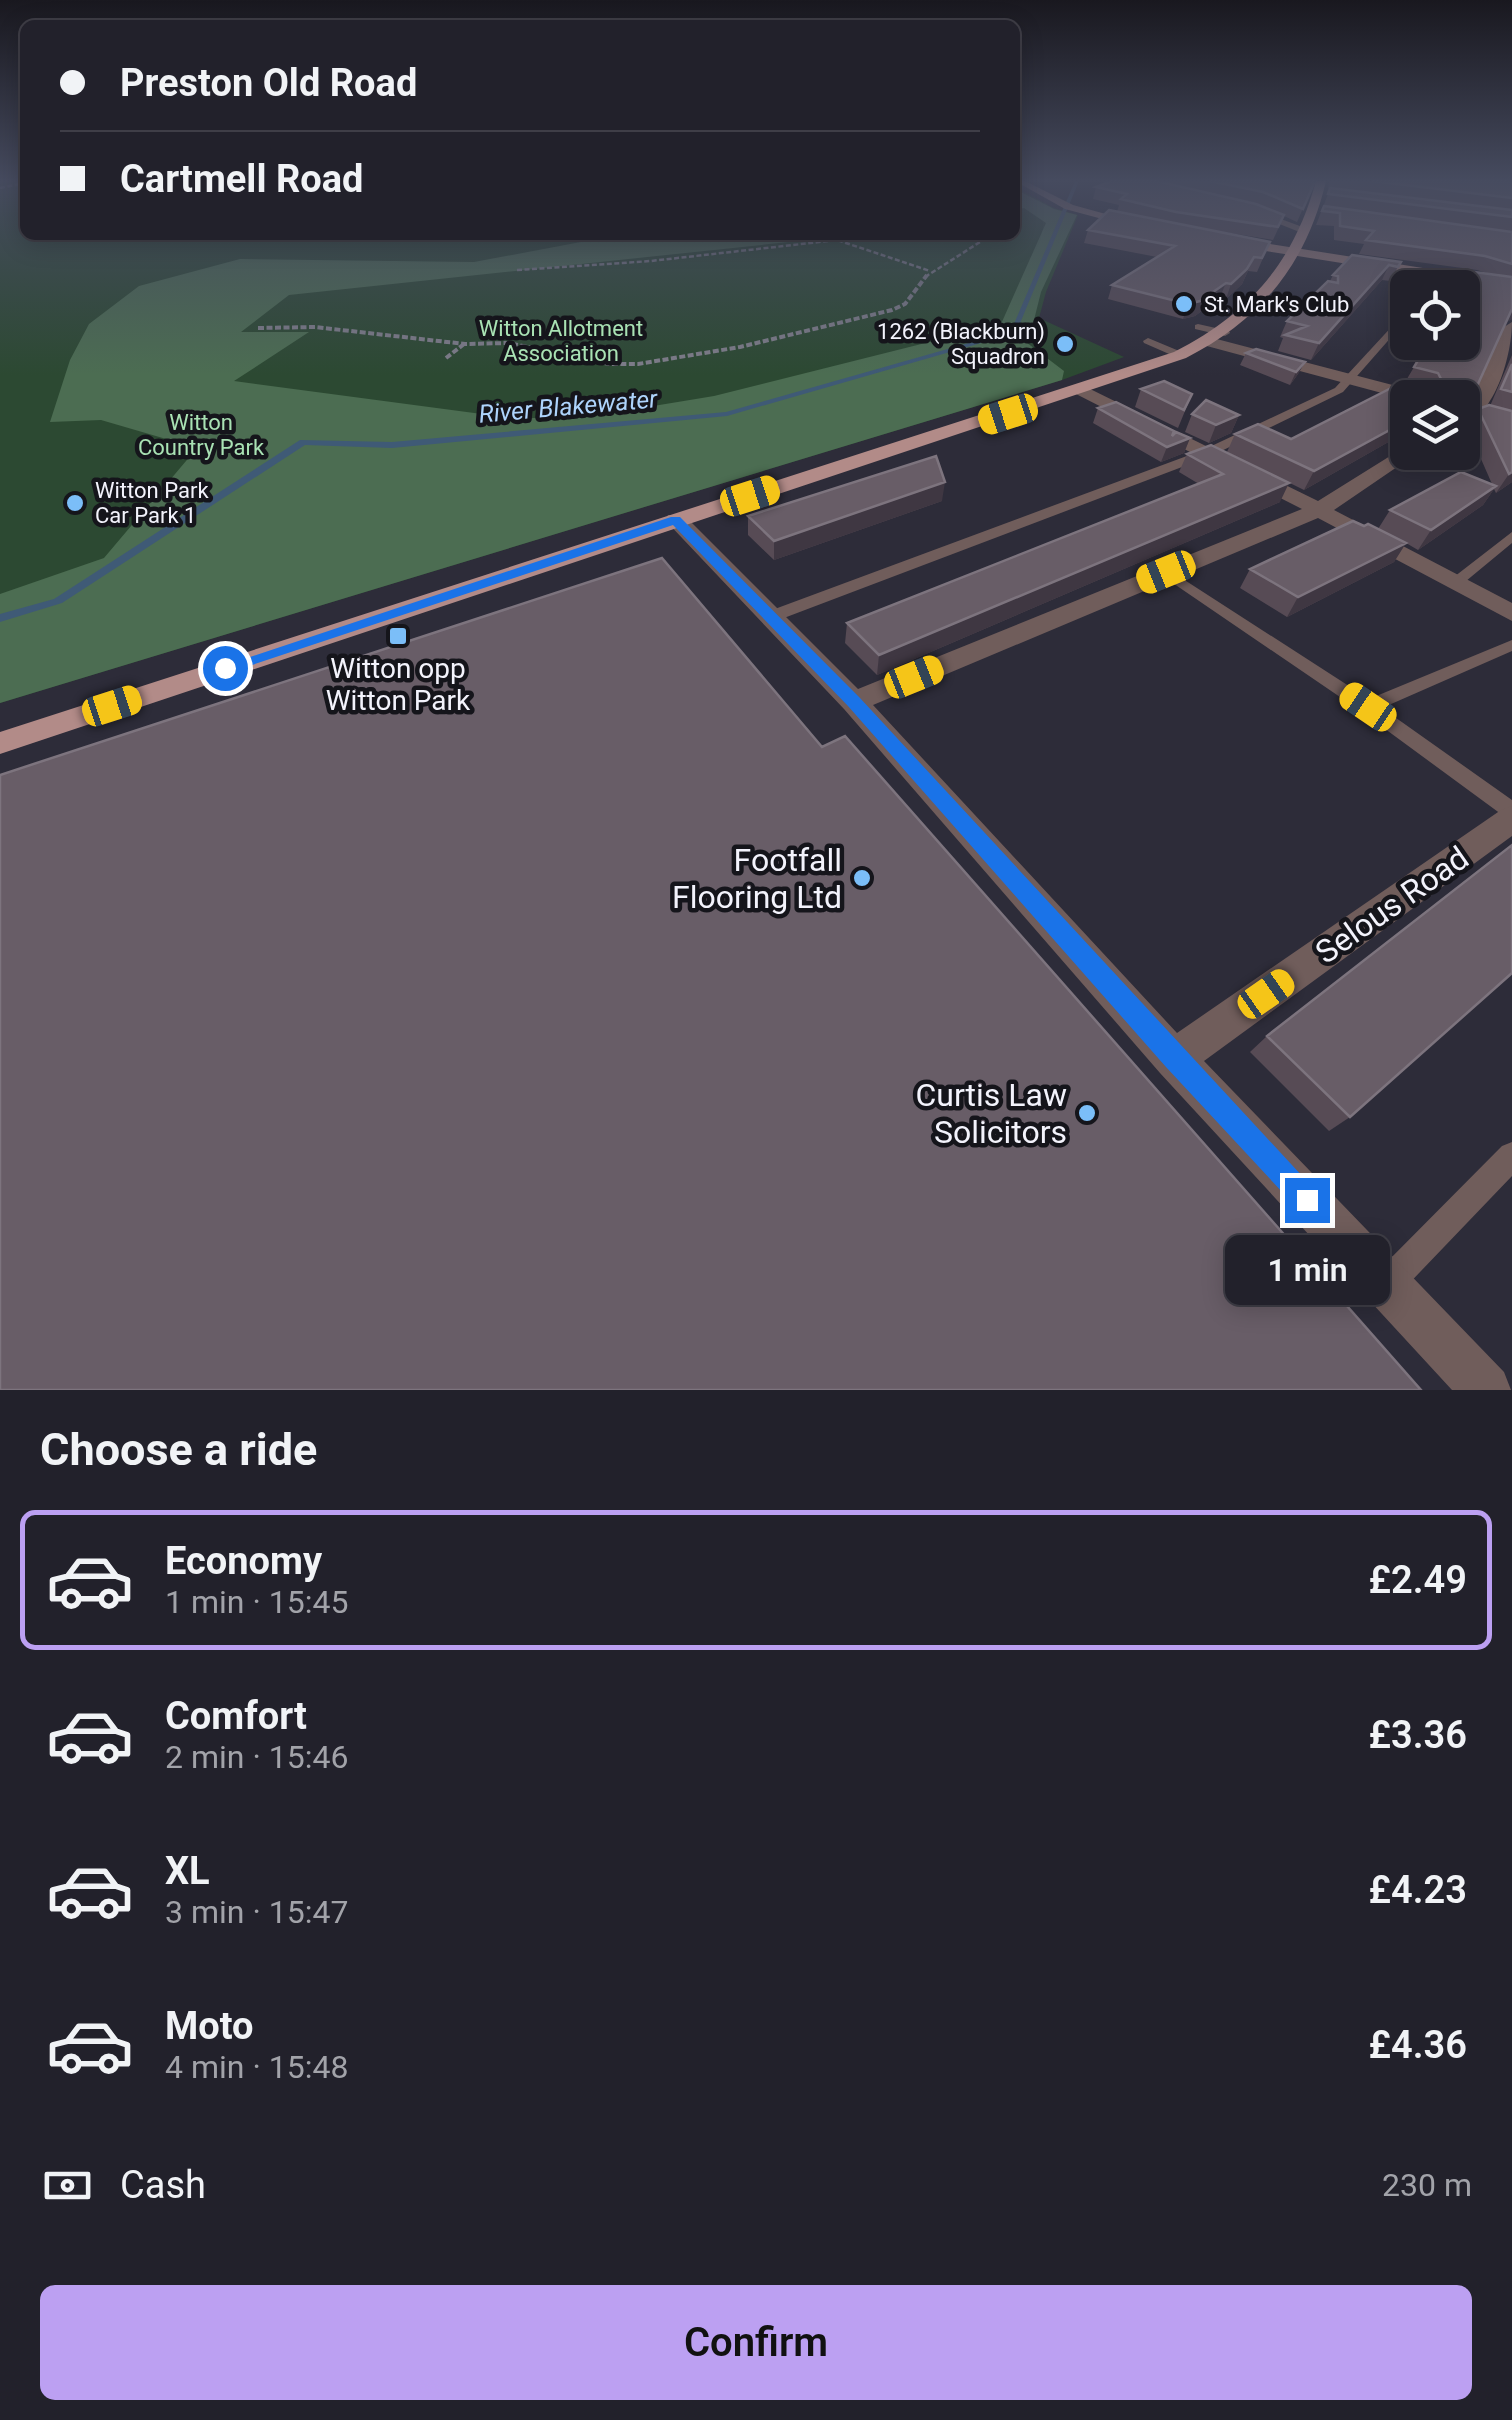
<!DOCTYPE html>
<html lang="en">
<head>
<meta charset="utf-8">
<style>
	:root { --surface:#22212b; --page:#2e2e37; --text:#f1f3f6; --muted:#a2a3a9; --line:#3f3e47; --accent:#bca0f2 }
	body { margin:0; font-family:Roboto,sans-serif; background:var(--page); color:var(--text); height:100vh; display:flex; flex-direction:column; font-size:38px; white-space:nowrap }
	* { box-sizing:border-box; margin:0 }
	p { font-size:32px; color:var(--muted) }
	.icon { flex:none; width:55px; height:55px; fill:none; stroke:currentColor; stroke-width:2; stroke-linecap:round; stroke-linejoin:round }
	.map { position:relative; height:1390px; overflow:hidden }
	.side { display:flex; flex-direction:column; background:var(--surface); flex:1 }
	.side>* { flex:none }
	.banner { position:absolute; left:20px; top:20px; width:1000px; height:220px; border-radius:15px; box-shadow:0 5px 25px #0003,0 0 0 2px var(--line); display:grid; align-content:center; height:220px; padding:0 40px; background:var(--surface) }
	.controls { position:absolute; left:1390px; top:270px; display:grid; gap:20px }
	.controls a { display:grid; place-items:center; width:90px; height:90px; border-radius:15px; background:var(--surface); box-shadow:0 5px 25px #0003,0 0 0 2px var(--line); font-size:50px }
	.end { position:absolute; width:45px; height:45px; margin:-22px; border:12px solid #1a73e8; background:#fff; box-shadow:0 0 0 5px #fff }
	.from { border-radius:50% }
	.bubble { position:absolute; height:70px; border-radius:15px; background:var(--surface); box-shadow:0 5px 25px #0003,0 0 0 2px var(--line); font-size:32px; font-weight:600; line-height:70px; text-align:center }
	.car { position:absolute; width:30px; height:60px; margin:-30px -15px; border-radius:12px; box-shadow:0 0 8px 2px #0007; background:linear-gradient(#f5c518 24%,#345 0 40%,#f5c518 0 76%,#345 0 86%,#f5c518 0) }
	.banner b { display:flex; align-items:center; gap:35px; height:95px; font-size:38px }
	.banner b+b { border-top:2px solid var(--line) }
	.banner i { width:25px; height:25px; background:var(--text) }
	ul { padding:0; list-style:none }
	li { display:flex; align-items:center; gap:30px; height:140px; margin:0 20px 15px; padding:0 20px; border:5px solid transparent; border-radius:15px }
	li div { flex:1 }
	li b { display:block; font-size:38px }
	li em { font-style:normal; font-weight:600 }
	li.on { border-color:var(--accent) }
	li>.icon { width:90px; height:90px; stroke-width:1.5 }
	h2 { padding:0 40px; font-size:45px; line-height:120px }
	.pay { display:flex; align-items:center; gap:25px; height:110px; padding:0 40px; font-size:38px }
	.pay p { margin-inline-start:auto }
	.button { display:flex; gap:20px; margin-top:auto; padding:20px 40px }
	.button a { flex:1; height:115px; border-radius:15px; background:var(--accent); color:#111; font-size:40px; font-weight:600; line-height:115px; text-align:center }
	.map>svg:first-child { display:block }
	.green { fill:#2c4932 }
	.forest { fill:#4c6d52 }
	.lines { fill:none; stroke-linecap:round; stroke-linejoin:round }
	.stream { fill:#3f5a76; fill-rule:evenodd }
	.path-far1 { stroke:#7f7e8a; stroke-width:2.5; stroke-dasharray:5 2.5; stroke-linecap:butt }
	.path { stroke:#7f7e8a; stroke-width:4; stroke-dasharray:6 2.5; stroke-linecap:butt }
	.service { fill:#705d5b; fill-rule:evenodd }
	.minor { fill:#705d5b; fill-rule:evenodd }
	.secondary { fill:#957775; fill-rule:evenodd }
	.primary { fill:#b28b88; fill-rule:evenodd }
	.wall { fill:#574b55 }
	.shaded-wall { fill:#3f3742 }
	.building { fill:#685d67; stroke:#7d747e; stroke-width:2.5 }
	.route { fill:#1a73e8 }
	.poi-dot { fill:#7bbef8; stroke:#15151b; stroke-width:4 }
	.labels { text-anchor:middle; stroke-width:9; stroke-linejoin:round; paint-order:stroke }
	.far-poi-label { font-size:22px; fill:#f3f3fc; stroke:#15151b; text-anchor:start }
	.far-park-label { font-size:22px; fill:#a9e2b4; stroke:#15151b }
	.far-water-label { font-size:25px; font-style:italic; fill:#aed4fc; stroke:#15151b }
	.poi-label { font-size:28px; fill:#f3f3fc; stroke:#15151b }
	.near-poi-label { font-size:32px; fill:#f3f3fc; stroke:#15151b; text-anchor:end }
	.near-street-label { font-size:32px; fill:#f3f3fc; stroke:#15151b }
</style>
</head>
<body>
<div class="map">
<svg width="1512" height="1390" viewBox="0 0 1512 1390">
	<rect width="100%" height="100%" fill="#2d2c39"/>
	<!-- green -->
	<path class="green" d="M 0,181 L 25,181 L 25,235 L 1015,235 L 1015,187 L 1054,208 L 1078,215 L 1046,292 L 1039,318 L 1124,357 L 1062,380 L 0,703 Z"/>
	<!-- forest -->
	<path class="forest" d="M 1015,189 L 1054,209 L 1077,215 L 1041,292 L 1034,320 L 1046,326 L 1017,331 L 1005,326 L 1064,371 L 1062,380 L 0,703 L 0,594 L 104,558 L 197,448 L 101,420 L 50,422 L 70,360 L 89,324 L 139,286 L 240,259 L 474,262 L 618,235 L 855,235 L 289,295 L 241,332 L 309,332 L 234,381 L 520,419 L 617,412 L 714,396 L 1001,324 L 1046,223 L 1024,208 L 1015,210 Z"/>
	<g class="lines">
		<!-- stream -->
		<path class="stream" d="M 1075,181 L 1079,181 L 1016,333 L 727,416 L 392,448 L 305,445 L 62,603 L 0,622 L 0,614 L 54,599 L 300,440 L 392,442 L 726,412 L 1011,331 Z"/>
		<!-- path-far1 -->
		<path class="path-far1" d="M 0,188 L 25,183
			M 1015,215 L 1020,218 L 1015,221
			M 517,270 L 651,261 L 837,240 L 930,271
			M 925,277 L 991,235"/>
		<!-- path -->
		<path class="path" d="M 258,328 L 315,327 L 465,344 L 508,343 L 609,364 L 638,364 L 740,347 L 892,310 L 905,304 L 927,275
			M 446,358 L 464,344"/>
		<!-- service -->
		<path class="service" d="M 1262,212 L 1308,229 L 1309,231 L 1302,233 L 1259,216 Z
			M 1432,270 L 1436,273 L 1430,288 L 1421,288 L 1428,273 Z
			M 1408,309 L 1408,318 L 1343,392 L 1211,456 L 776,621 L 770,622 L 762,617 L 764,613 L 1203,450 L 1335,388 Z
			M 1198,324 L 1229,331 L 1230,333 L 1225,336 L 1195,329 L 1195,325 Z
			M 1148,338 L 1184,353 L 1185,355 L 1176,357 L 1144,343 L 1143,341 Z
			M 1512,532 L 1512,543 L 1460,586 L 1450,586 L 1447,583 L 1450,580 Z
			M 1166,568 L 1369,699 L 1512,640 L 1512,651 L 1382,708 L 1512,800 L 1512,819 L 1505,817 L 1362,712 L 1161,575 L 1161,569 Z
			M 1512,1142 L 1512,1176 L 1398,1295 L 1387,1299 L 1376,1295 L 1372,1284 L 1376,1273 L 1502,1146 Z"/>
		<!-- minor -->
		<path class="minor" d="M 1512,322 C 1512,354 1496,415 1462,425 L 1462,412 L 1467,409 L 1504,327 Z
			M 1209,337 L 1427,394 L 1430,398 L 1408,400 L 1203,345 L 1203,339 Z
			M 1082,385 L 1318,501 L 1403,448 L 1408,447 L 1408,452 L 1419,452 L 1334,510 L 1512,603 L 1512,621 L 1318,518 L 873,705 L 1177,1033 L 1501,810 L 1512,806 L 1512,836 L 1204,1061 L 1504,1372 L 1511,1390 L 1452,1390 L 1160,1073 L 844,709 L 665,520 L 668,515 L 684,515 L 858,689 L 1302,509 L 1076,394 L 1076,386 Z"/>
		<!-- secondary -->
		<path class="secondary" d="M 1015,181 L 1025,181 L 1073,205 L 1142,224 L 1136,228 L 1065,209 Z
			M 1232,238 L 1512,282 L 1512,290 L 1228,245 L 1226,242 Z"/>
		<!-- primary -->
		<path class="primary" d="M 1316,181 L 1326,181 C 1307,263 1261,320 1186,358 L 0,754 L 0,732 L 1174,352 C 1249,314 1294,262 1316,181 Z"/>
	</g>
	<!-- wall -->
	<path class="wall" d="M 1112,181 L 1315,181 L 1297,222 L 1284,216 L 1273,240 L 1211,230 L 1270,242 L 1257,272 L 1248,271 L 1242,284 L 1226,299 L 1220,297 L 1195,316 L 1183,319 L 1108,299 L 1112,285 L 1157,257 L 1084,243 L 1088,230 L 1117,212 L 1119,205 L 1093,199 L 1096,187 Z
		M 1329,181 L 1512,181 L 1512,319 L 1504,323 L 1478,384 L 1470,395 L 1408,398 L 1408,440 L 1399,436 L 1304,490 L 1227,452 L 1235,434 L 1291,439 L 1404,384 L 1414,367 L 1490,274 L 1477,270 L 1359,254 L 1364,244 L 1334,240 L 1334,226 L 1316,225 L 1330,189 L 1328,188 Z
		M 1401,262 L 1390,281 L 1382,280 L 1311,360 L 1278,351 L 1283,338 L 1280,337 L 1287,321 L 1330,281 L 1333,275 Z
		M 1246,353 L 1305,362 L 1298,374 L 1290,385 L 1240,365 Z
		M 1512,355 L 1512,482 L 1496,493 L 1494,489 L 1483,505 L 1418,550 L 1406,543 L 1394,562 L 1287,617 L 1240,588 L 1250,569 L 1364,526 L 1378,529 L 1390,510 L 1492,484 L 1467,427 L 1478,409 L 1490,406 Z
		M 1141,389 L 1192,394 L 1178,428 L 1135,407 Z
		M 1098,408 L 1173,435 L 1190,438 L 1184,453 L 1161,462 L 1093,423 Z
		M 1192,414 L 1239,415 L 1231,433 L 1209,443 L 1185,432 Z
		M 1187,454 L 1280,502 L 877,675 L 845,643 L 847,623 L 1199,484 L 1179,472 Z
		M 942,501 L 774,560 L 748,535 L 748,516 Z
		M 1267,1036 L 1350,1117 L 1329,1131 L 1250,1052 Z"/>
	<!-- shaded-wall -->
	<path class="shaded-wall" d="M 1254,257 L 1242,284 L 1226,299 L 1231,284 Z
		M 1389,265 L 1382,280 L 1311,360 L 1319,343 Z
		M 1226,283 L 1220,297 L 1195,316 L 1183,319 L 1188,304 Z
		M 1512,309 L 1512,319 L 1501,325 L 1510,310 Z
		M 1305,362 L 1298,374 L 1290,385 L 1296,372 Z
		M 1239,415 L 1231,433 L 1209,443 L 1216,425 Z
		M 1408,420 L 1399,436 L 1304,490 L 1314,471 Z
		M 1190,438 L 1184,453 L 1161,462 L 1167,447 Z
		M 1512,472 L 1512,482 L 1496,493 L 1509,474 Z
		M 945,482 L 942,501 L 774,560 L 774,541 Z
		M 1289,483 L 1280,502 L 877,675 L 879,655 Z
		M 1496,486 L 1483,505 L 1418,550 L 1431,530 Z
		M 1406,543 L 1394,562 L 1287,617 L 1298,597 Z"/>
	<!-- building -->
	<path class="building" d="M 1112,181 L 1156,181 L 1256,204 L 1284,215 L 1278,227 L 1176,212 L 1121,199 L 1127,194 L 1096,187 Z
		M 1210,181 L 1315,181 L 1303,209 L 1263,192 Z
		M 1372,181 L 1504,181 L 1512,182 L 1512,198 Z
		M 1330,188 L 1512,210 L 1512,217 L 1328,194 Z
		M 1324,206 L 1512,232 L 1512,264 L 1485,256 L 1366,240 L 1374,231 L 1340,226 L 1340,213 L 1322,211 Z
		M 1109,210 L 1270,242 L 1262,258 L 1254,257 L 1247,269 L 1231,284 L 1226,283 L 1200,301 L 1188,304 L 1112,285 L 1175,246 L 1088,230 Z
		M 1352,255 L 1401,262 L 1398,267 L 1389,265 L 1319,343 L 1285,335 L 1307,326 L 1287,321 L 1328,281 L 1338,283 L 1338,276 L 1333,275 Z
		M 1474,272 L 1512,277 L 1512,309 L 1478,384 L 1470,384 L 1470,408 L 1462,411 L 1462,398 L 1408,398 L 1408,420 L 1314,471 L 1235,434 L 1258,424 L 1291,439 L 1401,383 L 1418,386 L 1443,383 L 1438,373 L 1414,367 L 1429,342 L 1462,342 L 1462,291 Z
		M 1256,349 L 1305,362 L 1296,372 L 1246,353 Z
		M 1512,364 L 1512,392 L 1501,389 Z
		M 1164,381 L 1192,394 L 1184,410 L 1141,389 Z
		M 1206,400 L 1239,415 L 1216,425 L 1192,414 Z
		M 1116,402 L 1174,431 L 1172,436 L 1176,432 L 1190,438 L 1167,447 L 1098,408 Z
		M 1489,405 L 1512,411 L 1512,472 L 1509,474 L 1478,409 Z
		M 1211,445 L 1289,483 L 879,655 L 847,623 L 1223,474 L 1187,454 Z
		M 936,456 L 945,482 L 774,541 L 748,516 Z
		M 1461,472 L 1496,486 L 1431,530 L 1390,510 Z
		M 1353,521 L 1364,526 L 1368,524 L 1406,543 L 1298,597 L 1250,569 Z
		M 662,558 L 822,747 L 845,736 L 1421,1390 L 0,1390 L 0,775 Z
		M 1512,845 L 1512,973 L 1350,1117 L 1267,1036 Z"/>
	<!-- sky -->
	<linearGradient id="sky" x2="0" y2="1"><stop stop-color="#19181f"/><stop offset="0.48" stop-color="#464b5f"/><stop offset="1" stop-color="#464b5f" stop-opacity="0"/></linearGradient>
	<rect width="1512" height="375" fill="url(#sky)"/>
	<!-- route -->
	<path class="route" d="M 671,517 L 680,517 L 860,698 L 1316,1191 L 1320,1200 L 1316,1209 L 1307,1213 L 1298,1209 L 1166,1067 L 848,706 L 673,525 L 231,672 L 220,672 L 217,668 Z"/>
	<!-- markers -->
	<g class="poi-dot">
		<circle cx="1184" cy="304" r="10"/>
		<circle cx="1065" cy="344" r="10"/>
		<circle cx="75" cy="503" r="10"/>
		<rect x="388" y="626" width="20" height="20" rx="5"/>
		<circle cx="862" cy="878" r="10"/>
		<circle cx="1087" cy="1113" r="10"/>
	</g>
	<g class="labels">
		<!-- far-poi labels -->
		<g class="far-poi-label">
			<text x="1204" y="312">St. Mark's Club</text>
			<text x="1045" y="339" text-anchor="end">1262 (Blackburn)<tspan x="1045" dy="25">Squadron</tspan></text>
			<text x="95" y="498">Witton Park<tspan x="95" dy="25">Car Park 1</tspan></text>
		</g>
		<!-- far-park labels -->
		<g class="far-park-label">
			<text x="561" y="336">Witton Allotment<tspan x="561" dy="25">Association</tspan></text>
			<text x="201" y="430">Witton<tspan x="201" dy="25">Country Park</tspan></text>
		</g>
		<!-- far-water labels -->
		<g class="far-water-label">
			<text transform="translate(568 406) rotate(-5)" y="9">River Blakewater</text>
		</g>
		<!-- poi labels -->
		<g class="poi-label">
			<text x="398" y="678">Witton opp<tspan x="398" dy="32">Witton Park</tspan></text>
		</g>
		<!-- near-poi labels -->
		<g class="near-poi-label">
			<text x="842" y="871">Footfall<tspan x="842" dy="37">Flooring Ltd</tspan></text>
			<text x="1067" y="1106">Curtis Law<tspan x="1067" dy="37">Solicitors</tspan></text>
		</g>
		<!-- near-street labels -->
		<g class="near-street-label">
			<text transform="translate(1392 905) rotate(-35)" y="11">Selous Road</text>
		</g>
	</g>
</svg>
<div class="controls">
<a><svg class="icon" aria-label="locate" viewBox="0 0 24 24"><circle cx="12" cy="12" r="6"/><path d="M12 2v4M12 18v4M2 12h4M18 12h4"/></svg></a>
<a><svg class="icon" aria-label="layers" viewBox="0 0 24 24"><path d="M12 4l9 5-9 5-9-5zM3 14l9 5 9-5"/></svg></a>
</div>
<i class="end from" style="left:225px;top:668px"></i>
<i class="end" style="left:1307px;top:1200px"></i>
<div class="bubble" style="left:1225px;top:1235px;width:165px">1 min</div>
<i class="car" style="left:1008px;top:414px;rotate:252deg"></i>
<i class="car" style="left:750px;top:496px;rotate:72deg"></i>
<i class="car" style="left:1166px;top:572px;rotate:248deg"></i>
<i class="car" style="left:914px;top:677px;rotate:68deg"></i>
<i class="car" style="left:112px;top:706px;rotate:72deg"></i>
<i class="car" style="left:1368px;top:707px;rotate:304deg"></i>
<i class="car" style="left:1266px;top:994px;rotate:55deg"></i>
<div class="banner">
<b><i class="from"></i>Preston Old Road</b>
<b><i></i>Cartmell Road</b>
</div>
</div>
<section class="side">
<h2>Choose a ride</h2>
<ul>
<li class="on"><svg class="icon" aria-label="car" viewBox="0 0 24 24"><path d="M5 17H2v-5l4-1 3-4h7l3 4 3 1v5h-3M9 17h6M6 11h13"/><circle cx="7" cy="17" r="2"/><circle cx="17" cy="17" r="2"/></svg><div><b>Economy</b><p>1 min · 15:45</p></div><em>£2.49</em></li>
<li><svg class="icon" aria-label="car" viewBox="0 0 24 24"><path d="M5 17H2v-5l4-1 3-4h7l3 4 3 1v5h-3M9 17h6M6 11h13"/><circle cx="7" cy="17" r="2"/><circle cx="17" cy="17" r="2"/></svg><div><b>Comfort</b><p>2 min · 15:46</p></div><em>£3.36</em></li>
<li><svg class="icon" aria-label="car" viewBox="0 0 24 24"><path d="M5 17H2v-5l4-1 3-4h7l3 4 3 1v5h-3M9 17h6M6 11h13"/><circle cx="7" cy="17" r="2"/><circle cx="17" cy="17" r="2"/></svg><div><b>XL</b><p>3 min · 15:47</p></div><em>£4.23</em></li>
<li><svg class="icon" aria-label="car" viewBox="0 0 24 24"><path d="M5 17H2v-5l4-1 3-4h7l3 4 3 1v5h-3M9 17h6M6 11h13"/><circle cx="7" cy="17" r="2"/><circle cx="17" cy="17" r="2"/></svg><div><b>Moto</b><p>4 min · 15:48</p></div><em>£4.36</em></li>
</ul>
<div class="pay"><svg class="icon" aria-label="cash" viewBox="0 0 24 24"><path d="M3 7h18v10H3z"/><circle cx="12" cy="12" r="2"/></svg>Cash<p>230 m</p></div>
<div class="button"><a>Confirm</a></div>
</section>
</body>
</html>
